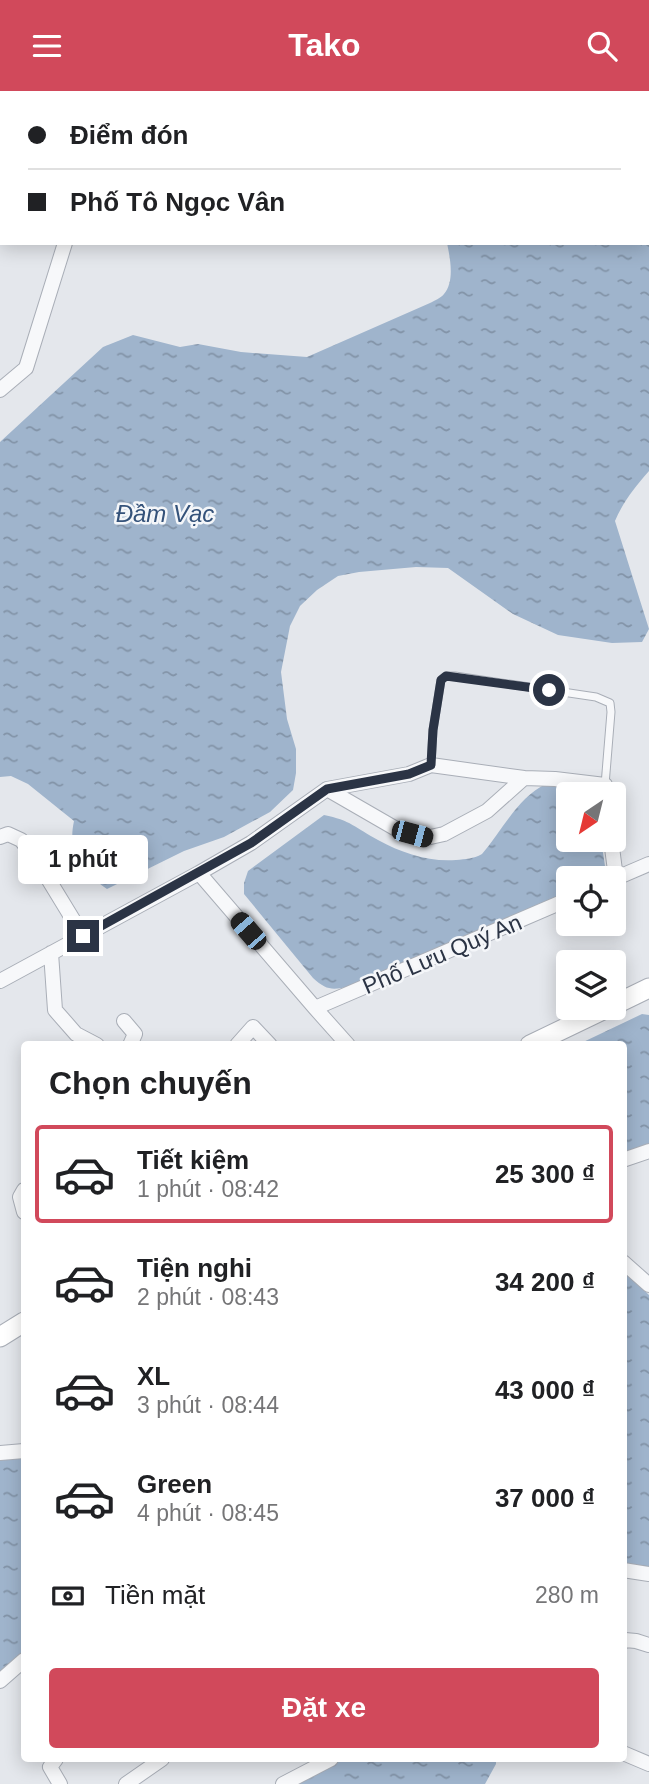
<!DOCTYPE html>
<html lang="vi">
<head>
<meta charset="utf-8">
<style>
	:root { --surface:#fff; --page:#f2f2f2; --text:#202124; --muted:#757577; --line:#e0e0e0; --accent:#d1495b }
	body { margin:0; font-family:Helvetica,sans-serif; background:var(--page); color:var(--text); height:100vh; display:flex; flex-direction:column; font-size:26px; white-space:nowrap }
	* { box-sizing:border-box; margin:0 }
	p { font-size:23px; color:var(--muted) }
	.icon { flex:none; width:38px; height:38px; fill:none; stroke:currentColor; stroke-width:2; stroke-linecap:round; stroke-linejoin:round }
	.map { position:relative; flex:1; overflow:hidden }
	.drawer { position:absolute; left:21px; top:950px; width:606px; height:721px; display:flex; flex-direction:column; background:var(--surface); border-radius:7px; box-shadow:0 4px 18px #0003 }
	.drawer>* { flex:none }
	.hud { position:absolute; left:0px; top:0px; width:649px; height:154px; box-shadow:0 4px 18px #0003; display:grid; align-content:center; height:154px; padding:0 28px; background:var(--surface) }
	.needle { width:46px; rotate:215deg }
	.controls { position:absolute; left:556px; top:691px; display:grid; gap:14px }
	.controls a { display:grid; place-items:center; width:70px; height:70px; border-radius:7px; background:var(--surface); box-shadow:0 4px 18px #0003; font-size:35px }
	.end { position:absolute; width:32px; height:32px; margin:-16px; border:9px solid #2b3445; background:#fff; box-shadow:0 0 0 4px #fff }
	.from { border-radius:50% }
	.bubble { position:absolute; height:49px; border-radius:7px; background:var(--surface); box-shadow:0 4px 18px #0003; font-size:23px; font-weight:800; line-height:49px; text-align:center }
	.car { position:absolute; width:21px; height:42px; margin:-21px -10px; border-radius:9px; box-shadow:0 0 5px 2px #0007; background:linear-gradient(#222 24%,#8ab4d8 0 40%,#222 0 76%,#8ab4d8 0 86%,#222 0) }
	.hud b { display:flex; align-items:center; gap:24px; height:66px; font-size:26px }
	.hud b+b { border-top:2px solid var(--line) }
	.hud i { width:18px; height:18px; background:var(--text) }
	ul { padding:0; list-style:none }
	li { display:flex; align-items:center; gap:21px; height:98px; margin:0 14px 10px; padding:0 14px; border:4px solid transparent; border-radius:7px }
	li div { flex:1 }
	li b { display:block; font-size:26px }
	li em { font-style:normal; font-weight:800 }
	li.selected { border-color:var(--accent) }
	li>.icon { width:63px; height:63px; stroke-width:1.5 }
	h2 { padding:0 28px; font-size:32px; line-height:84px }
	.pay { display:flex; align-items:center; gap:18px; height:77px; padding:0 28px; font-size:26px }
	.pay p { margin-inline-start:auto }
	.button { display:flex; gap:14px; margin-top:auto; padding:14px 28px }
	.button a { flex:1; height:80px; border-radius:7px; background:var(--accent); color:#fff; font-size:28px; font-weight:800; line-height:80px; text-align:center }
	header { display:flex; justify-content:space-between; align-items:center; height:91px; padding:0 28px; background:var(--accent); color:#fff; font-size:32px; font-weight:800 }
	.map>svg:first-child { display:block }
	.water { fill:url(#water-ripples) }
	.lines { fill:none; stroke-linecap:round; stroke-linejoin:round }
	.lane-casing { stroke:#a9aeb7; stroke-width:9 }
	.street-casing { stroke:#a9aeb7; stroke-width:16 }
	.secondary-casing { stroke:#a9aeb7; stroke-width:21 }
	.lane { stroke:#f7f8fa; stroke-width:7 }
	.street { stroke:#f7f8fa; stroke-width:14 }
	.secondary { stroke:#fff; stroke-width:19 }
	.route { stroke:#2b3445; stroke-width:9 }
	.labels { text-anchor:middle; stroke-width:5; stroke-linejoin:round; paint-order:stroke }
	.street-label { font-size:23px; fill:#2b3445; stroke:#f4f6f9 }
	.water-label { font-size:24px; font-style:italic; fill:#34527a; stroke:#f4f6f9 }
</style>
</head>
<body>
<header><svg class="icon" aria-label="menu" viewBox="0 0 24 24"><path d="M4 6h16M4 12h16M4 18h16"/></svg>Tako<svg class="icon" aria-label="search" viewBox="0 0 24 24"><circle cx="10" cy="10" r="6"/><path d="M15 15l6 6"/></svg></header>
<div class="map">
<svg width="649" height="1693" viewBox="0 0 649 1693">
	<defs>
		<pattern id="water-ripples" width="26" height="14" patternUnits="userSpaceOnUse" patternTransform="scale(1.75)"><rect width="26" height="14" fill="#9fb4cc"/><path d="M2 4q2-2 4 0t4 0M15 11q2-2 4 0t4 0" fill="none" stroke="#8293a7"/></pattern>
	</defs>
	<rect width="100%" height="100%" fill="#e4e7ec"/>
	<!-- water -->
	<path class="water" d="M 329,0 L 649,0 L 649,380 C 635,396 623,411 615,430 L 649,538 L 642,551 L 612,552 L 558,544 L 513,523 L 448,477 L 416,476 L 359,481 L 338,485 L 317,499 L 300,515 L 290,535 L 281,581 L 287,628 L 296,658 L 296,682 L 293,699 L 270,721 L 224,746 L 184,760 L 107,798 C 82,780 67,762 74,730 L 28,693 L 11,685 L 0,686 L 0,351 L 103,256 L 133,244 L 180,256 L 198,253 L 241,261 L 307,266 L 430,212 C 434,210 441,207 444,203 C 455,190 450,167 447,152 L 648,152 L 648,2 L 330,2 Z
		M 546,693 L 558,695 L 580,703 L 569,704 L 569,749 L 601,749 L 605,775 L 600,787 L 569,788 L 569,804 L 351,895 C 333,899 327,900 313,887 L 244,803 L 244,792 L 248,780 L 324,724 C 350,729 356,737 378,749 C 402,762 428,771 456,769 C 466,768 473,768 482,763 C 502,740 518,706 546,693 Z
		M 642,923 L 649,924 L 649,1056 L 623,1066 L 623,954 L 577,954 Z
		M 623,1179 L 649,1204 L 649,1479 L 623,1474 Z
		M 24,1363 L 24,1564 L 0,1583 L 0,1365 Z
		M 341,1668 L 496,1668 L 496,1673 L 485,1693 L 290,1693 L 304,1684 Z"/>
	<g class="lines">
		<defs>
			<path id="lane" d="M 431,674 L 433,639 L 441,589 L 446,585 L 455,585 L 596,606 L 610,612 L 611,621 L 605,694"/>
			<path id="street" d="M 155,0 L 161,2
				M 113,2 L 113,0
				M 0,299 L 26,277 L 65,152
				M 327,698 L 398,739 L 426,747 L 444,743 L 487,720 L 524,687 L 555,688 L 605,694 L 606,704
				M 0,746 L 8,743 L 21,749 L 36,768 L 83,845
				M 611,749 L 616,787
				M 199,782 L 251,752 L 327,698 L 409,683 L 431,674 L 524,687
				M 614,788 L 649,773
				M 51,862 L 55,919 L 76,943 L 97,954
				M 0,890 L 199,782 L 315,917 L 348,954
				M 315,917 L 569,808
				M 124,930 L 135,943 L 130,954
				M 237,954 L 253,936 L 270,954
				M 623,1069 L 649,1060
				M 24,1099 L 20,1106 L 24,1121
				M 623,1171 L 649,1194
				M 0,1362 L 24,1360
				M 623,1479 L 649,1483
				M 623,1551 L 625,1549 L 636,1550 L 649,1554
				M 0,1590 L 24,1569
				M 623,1662 L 649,1673
				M 56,1668 L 50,1676 L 60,1693
				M 126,1693 L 162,1668
				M 283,1693 L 331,1668"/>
			<path id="secondary" d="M 614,914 L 649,897
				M 530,954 L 607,917
				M 0,1246 L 24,1231"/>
		</defs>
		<!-- lane casing -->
		<use href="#lane" class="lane-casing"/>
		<!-- street casing -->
		<use href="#street" class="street-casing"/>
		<!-- secondary casing -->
		<use href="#secondary" class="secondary-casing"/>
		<!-- lane -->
		<use href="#lane" class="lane"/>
		<!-- street -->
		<use href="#street" class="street"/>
		<!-- secondary -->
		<use href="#secondary" class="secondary"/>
	</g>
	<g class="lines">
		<!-- route -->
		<path class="route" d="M 83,845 L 251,752 L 327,698 L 409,683 L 431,674 L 433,639 L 441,589 L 446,585 L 549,599"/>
	</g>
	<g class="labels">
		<!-- street labels -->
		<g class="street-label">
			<text transform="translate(442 863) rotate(-23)" y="8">Phố Lưu Quý An</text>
		</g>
		<!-- water labels -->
		<g class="water-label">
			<text x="165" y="431">Đầm Vạc</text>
		</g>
	</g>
</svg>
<div class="controls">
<a><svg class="needle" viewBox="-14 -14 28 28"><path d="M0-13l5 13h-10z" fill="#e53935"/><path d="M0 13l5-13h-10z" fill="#757577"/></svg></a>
<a><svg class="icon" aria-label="locate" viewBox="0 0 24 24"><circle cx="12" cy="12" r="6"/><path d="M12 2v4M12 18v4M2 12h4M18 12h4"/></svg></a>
<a><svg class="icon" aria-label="layers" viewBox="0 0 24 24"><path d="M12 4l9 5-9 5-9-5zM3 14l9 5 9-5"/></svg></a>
</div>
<i class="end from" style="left:549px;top:599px"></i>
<i class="end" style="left:83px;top:845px"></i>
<div class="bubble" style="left:18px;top:744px;width:130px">1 phút</div>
<i class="car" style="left:412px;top:743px;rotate:105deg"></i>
<i class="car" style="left:248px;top:840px;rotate:319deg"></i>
<div class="hud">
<b><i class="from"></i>Điểm đón</b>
<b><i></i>Phố Tô Ngọc Vân</b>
</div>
<section class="drawer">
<h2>Chọn chuyến</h2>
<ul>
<li class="selected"><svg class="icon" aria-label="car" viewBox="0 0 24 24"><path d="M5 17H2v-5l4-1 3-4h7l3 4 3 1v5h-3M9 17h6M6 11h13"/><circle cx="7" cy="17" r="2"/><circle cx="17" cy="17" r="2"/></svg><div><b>Tiết kiệm</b><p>1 phút · 08:42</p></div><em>25 300 ₫</em></li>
<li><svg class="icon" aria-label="car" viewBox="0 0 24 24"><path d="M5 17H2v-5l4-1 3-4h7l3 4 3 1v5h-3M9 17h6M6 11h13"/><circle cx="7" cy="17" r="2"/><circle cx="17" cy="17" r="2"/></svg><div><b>Tiện nghi</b><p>2 phút · 08:43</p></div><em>34 200 ₫</em></li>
<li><svg class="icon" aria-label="car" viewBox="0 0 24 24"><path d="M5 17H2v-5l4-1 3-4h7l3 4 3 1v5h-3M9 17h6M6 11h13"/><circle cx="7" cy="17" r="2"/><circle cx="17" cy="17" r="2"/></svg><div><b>XL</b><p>3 phút · 08:44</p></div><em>43 000 ₫</em></li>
<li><svg class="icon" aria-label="car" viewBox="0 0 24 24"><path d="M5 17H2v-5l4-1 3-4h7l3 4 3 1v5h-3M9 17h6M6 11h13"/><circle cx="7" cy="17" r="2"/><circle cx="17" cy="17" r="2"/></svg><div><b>Green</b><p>4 phút · 08:45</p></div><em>37 000 ₫</em></li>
</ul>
<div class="pay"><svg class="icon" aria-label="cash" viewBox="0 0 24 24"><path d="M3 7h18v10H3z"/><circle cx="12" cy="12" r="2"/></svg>Tiền mặt<p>280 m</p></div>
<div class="button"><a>Đặt xe</a></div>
</section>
</div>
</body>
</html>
